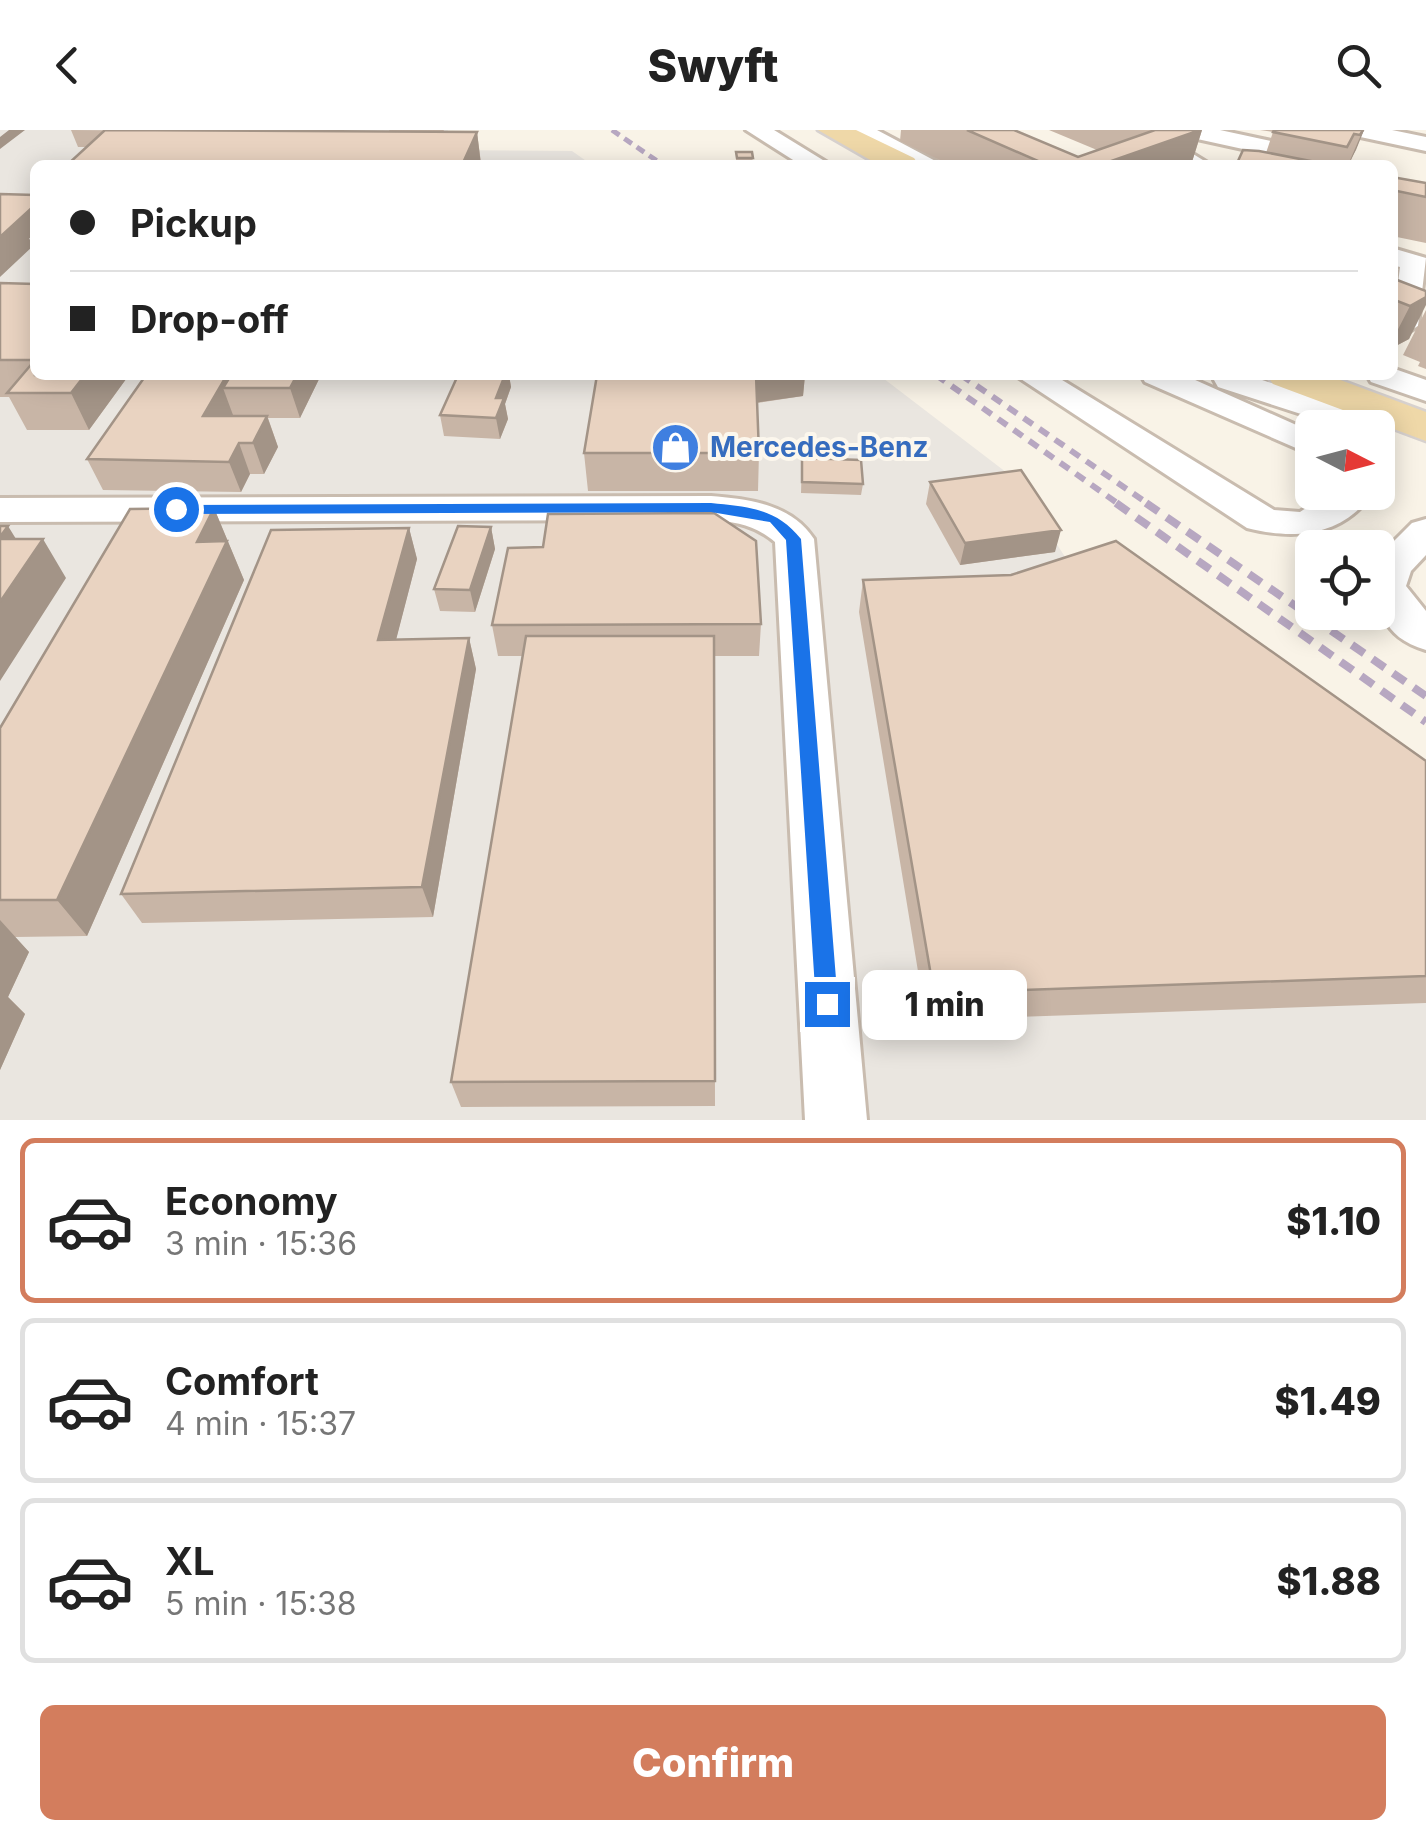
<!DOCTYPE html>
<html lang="en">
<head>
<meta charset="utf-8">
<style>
	:root { --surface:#fff; --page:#f2f2f2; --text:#222; --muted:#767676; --line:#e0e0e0; --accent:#d37d5d }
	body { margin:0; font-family:Inter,sans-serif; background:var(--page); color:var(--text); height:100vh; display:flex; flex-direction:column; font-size:38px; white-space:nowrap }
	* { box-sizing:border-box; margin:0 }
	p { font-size:32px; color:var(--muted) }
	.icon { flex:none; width:55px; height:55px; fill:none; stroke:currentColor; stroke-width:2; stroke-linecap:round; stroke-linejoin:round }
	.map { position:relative; height:990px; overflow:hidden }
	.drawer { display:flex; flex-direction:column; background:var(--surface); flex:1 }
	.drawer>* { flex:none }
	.hud { position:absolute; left:30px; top:30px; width:1368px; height:220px; border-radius:15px; box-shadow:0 5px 25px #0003; display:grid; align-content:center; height:220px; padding:0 40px; background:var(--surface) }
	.needle { width:65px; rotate:96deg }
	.tools { position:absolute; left:1295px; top:280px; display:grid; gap:20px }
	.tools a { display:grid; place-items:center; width:100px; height:100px; border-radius:15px; background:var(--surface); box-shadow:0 5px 25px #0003; font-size:50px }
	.end { position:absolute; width:45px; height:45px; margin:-22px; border:12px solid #1a73e8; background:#fff; box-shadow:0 0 0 5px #fff }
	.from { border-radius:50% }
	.bubble { position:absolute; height:70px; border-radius:15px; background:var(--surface); box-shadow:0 5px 25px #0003; font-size:32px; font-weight:800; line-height:70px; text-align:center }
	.hud b { display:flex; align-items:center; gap:35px; height:95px; font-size:38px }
	.hud b+b { border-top:2px solid var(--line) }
	.hud i { width:25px; height:25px; background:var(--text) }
	ul { padding:18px 0 0; list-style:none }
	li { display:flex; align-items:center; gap:30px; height:165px; margin:0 20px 15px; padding:0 20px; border:5px solid var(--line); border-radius:15px }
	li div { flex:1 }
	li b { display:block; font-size:38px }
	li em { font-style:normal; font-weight:800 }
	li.current { border-color:var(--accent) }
	li>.icon { width:90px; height:90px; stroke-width:1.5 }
	.button { display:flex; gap:20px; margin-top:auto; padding:20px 40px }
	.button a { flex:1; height:115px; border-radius:15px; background:var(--accent); color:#fff; font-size:40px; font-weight:800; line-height:115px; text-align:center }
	header { display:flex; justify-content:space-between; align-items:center; height:130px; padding:0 40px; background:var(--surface); font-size:45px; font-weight:800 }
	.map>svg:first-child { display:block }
	.industrial { fill:#eae6e0 }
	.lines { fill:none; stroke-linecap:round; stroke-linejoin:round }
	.minor-casing { stroke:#c9bcaf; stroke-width:6 }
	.major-casing { stroke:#d7d1ce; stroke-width:5 }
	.minor { fill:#fff; fill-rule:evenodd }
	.major { fill:#efd8a8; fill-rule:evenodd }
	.rail-far2 { stroke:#b7a7c1; stroke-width:5; stroke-dasharray:9 6; stroke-linecap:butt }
	.rail-far1 { stroke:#b7a7c1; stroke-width:6; stroke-dasharray:11 8; stroke-linecap:butt }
	.rail { stroke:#b7a7c1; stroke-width:8; stroke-dasharray:15 10; stroke-linecap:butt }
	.wall { fill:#c8b5a6 }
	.shaded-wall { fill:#a39487 }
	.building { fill:#e9d3c1; stroke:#a39487; stroke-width:2.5 }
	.route { fill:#1a73e8 }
	.labels { text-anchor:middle; stroke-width:8; stroke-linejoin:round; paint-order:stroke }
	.shop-label { font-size:28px; font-weight:bold; fill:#366cbe; stroke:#fcf7ed; text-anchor:start }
</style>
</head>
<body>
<header><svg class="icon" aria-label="back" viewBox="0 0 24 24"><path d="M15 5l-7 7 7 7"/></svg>Swyft<svg class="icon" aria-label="search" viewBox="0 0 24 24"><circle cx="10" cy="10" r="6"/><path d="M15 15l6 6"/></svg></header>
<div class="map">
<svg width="1426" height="990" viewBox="0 0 1426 990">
	<rect width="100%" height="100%" fill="#f9f3e7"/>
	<!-- industrial -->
	<path class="industrial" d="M 0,0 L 448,0 L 439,20 L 572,21 L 592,35 L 35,35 L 35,245 L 879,245 L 1015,349 L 1067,430 L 1426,646 L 1426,990 L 0,990 Z"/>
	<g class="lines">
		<defs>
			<path id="minor" d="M 746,0 L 774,0 L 831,35 L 801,35 Z
				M 848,0 L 877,0 L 943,35 L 912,35 Z
				M 1126,0 L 1154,0 L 1211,35 L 1181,35 Z
				M 1176,0 L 1220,0 L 1276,12 L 1280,17 L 1266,35 L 1241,35 L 1252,21 L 1179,5 Z
				M 1348,0 L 1392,0 L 1426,7 L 1426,21 L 1351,5 Z
				M 1392,118 L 1426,128 L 1418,196 L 1403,205 L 1392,203 L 1400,137 L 1392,135 Z
				M 1392,238 L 1426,250 L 1426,271 L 1371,252 L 1367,245 L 1392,245 Z
				M 1015,245 L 1054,245 L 1274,380 L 1300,382 L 1330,362 L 1373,362 C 1343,407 1294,410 1247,398 Z
				M 1141,245 L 1184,245 L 1312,302 L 1312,325 L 1145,252 Z
				M 1217,245 L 1247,245 L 1305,264 L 1385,272 L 1397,275 L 1402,282 L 1397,289 L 1385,292 L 1301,284 L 1218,257 L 1214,250 Z
				M 711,366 C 749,369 791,374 814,409 L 867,990 L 805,990 L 775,412 C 755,395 736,392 711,390 L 0,392 L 0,368 Z
				M 1426,389 L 1426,425 L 1411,441 L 1406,456 L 1426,481 L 1426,520 C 1375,505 1378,471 1378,427 L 1412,393 Z"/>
			<path id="major" d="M 818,0 L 856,0 L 914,28 L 919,35 L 879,35 Z
				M 1267,245 L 1327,245 L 1426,282 L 1426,311 L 1273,254 Z"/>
		</defs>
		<!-- minor casing -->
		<use href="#minor" class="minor-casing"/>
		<!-- major casing -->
		<use href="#major" class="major-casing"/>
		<!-- minor -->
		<use href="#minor" class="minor"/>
		<!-- major -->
		<use href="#major" class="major"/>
		<!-- rail-far2 -->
		<path class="rail-far2" d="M 612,0 L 663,35"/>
		<!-- rail-far1 -->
		<path class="rail-far1" d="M 936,245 L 1120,375
			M 961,245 L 1150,375"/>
		<!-- rail -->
		<path class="rail" d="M 1116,373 L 1426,592
			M 1146,373 L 1426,566"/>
	</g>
	<!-- wall -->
	<path class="wall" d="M 71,0 L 390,2 L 389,0 L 444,0 L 443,2 L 477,2 L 481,33 L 481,35 L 67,35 L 86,17 L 78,17 Z
		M 901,0 L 1014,0 L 1078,27 L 1097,20 L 1049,0 L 1202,0 L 1191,35 L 950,35 L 900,11 Z
		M 1260,0 L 1364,0 L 1349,35 L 1236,35 L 1238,31 L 1266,23 L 1273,2 Z
		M 736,22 L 752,22 L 753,35 L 736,35 Z
		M 1392,47 L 1426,53 L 1426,113 L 1392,106 Z
		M 1392,148 L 1426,161 L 1409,209 L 1392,218 Z
		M 0,153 L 129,245 L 89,300 L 27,300 L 9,267 L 0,267 Z
		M 1426,180 L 1426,239 L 1418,236 L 1420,232 L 1403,225 Z
		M 146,245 L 321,245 L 300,288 L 268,288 L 278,317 L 264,344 L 250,344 L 241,362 L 103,360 L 87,329 Z
		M 458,245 L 509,245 L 511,257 L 505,274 L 508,289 L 500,309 L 444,306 L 440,285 Z
		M 597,245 L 805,245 L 803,266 L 757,273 L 759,323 L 758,361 L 588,361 L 584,323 Z
		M 802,328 L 863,354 L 861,365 L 801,363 Z
		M 930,352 L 1055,422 L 960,435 L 926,374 Z
		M 214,378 L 244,450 L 87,806 L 15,807 L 29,822 L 8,867 L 25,884 L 0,940 L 0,598 Z
		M 491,397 L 495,419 L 475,482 L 440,481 L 434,459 Z
		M 409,398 L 417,429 L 396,509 L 469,508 L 476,539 L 433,787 L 142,793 L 121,764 Z
		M 863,450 L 1426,631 L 1426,873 L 926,890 L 859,482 Z
		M 761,494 L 759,526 L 714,526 L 715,976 L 461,977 L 451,952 L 522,526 L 498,526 L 492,495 Z"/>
	<!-- shaded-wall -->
	<path class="shaded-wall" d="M 9,0 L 25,0 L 0,19 L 0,7 Z
		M 1200,0 L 1202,0 L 1191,35 L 1100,35 Z
		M 1363,0 L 1364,0 L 1356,20 L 1348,35 Z
		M 477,2 L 481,35 L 462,35 Z
		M 35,75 L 35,109 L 29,108 L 33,116 L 0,147 L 0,107 Z
		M 1426,167 L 1426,175 L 1409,209 L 1392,218 L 1392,211 L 1410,176 Z
		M 85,245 L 129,245 L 89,300 L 71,263 Z
		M 227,245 L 235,245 L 223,258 L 233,285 L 215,316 L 203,286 Z
		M 297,245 L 321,245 L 300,288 L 290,258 Z
		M 505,245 L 509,245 L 511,257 L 505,274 L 508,289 L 500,309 L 496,288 L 496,268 Z
		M 755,245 L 805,245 L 803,266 L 754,273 Z
		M 267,286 L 278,317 L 264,344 L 253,313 Z
		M 239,313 L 250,344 L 241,362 L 229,332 Z
		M 214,378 L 244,450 L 87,806 L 57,770 L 197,412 Z
		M 8,396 L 29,430 L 43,409 L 66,448 L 0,551 L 0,407 Z
		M 491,397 L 495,419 L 475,482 L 470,460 Z
		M 409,398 L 417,429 L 388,541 L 378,510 Z
		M 1061,400 L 1055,422 L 960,435 L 965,413 Z
		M 469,508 L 476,539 L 433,787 L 422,757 Z
		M 0,790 L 29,822 L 8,867 L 25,884 L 0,940 Z"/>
	<!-- building -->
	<path class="building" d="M 105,0 L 477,2 L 462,35 L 67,35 Z
		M 967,0 L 1014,0 L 1078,27 L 1155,0 L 1200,0 L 1100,35 L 1047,35 Z
		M 1274,0 L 1363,0 L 1360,5 L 1354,4 L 1347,17 L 1273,2 Z
		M 1243,20 L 1259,21 L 1331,35 L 1260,35 L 1238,31 Z
		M 736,22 L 752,22 L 753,28 L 737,28 Z
		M 1392,47 L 1426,53 L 1426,67 L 1392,60 Z
		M 0,64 L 35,65 L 35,75 L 0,107 Z
		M 1392,148 L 1426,161 L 1426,167 L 1410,176 L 1392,169 Z
		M 0,153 L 35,154 L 35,245 L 85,245 L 71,263 L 7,263 L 35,230 L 0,230 Z
		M 146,245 L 227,245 L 203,286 L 267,286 L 253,313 L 239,313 L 229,332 L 87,329 Z
		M 231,245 L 297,245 L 290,258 L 223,258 Z
		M 458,245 L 505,245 L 496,268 L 504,268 L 496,288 L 440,285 Z
		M 597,245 L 756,245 L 759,323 L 584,323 Z
		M 802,328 L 861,330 L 863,354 L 802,352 Z
		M 1021,340 L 1061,400 L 965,413 L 930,352 Z
		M 214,378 L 197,412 L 227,411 L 57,770 L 0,770 L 0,598 L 130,379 Z
		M 714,383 L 756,411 L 761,494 L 492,495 L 508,418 L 543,417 L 548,384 Z
		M 0,396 L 8,396 L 0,407 Z
		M 458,396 L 491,397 L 470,460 L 434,459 Z
		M 409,398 L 378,510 L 469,508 L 422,757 L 121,764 L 271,400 Z
		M 0,409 L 43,409 L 0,472 Z
		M 1116,411 L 1426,631 L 1426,846 L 934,863 L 863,450 L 1011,445 Z
		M 526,506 L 714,506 L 715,951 L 451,952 Z"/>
	<!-- route -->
	<path class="route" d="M 711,373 C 749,377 776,378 801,409 L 838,874 L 827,884 L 816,874 L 786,410 L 770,392 L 711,382 L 176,384 L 168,379 L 176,375 Z"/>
	<!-- icons -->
	<defs>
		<symbol id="shop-disc" viewBox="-11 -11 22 22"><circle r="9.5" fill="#3f7fe0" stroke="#fcf7ed"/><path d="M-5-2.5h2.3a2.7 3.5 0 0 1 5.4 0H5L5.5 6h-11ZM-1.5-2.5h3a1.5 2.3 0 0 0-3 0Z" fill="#fff"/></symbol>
	</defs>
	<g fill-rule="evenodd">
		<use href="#shop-disc" x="648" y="290" width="55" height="55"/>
	</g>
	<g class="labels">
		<!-- shop labels -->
		<g class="shop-label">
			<text x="710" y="327">Mercedes-Benz</text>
		</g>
	</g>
</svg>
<div class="tools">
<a><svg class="needle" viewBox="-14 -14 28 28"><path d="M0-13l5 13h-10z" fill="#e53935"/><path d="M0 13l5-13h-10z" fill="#767676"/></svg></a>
<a><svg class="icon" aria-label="locate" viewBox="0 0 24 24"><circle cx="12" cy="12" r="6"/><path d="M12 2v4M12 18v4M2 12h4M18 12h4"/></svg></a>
</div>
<i class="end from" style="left:176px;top:379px"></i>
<i class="end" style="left:827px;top:874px"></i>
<div class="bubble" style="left:862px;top:840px;width:165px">1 min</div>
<div class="hud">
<b><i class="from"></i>Pickup</b>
<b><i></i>Drop-off</b>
</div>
</div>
<section class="drawer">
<ul>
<li class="current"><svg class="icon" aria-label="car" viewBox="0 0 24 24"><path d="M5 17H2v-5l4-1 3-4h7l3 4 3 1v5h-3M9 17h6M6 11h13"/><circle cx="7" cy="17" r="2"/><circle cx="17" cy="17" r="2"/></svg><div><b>Economy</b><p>3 min · 15:36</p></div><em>$1.10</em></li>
<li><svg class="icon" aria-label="car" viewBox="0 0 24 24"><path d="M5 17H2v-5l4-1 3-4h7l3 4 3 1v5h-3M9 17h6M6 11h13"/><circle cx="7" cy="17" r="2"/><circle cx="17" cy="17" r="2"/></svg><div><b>Comfort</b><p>4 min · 15:37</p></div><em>$1.49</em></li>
<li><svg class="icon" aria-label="car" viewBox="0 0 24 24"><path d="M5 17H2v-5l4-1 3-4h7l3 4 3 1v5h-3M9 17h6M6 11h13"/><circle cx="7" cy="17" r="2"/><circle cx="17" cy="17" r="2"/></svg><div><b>XL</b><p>5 min · 15:38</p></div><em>$1.88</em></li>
</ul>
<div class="button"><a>Confirm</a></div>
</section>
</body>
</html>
